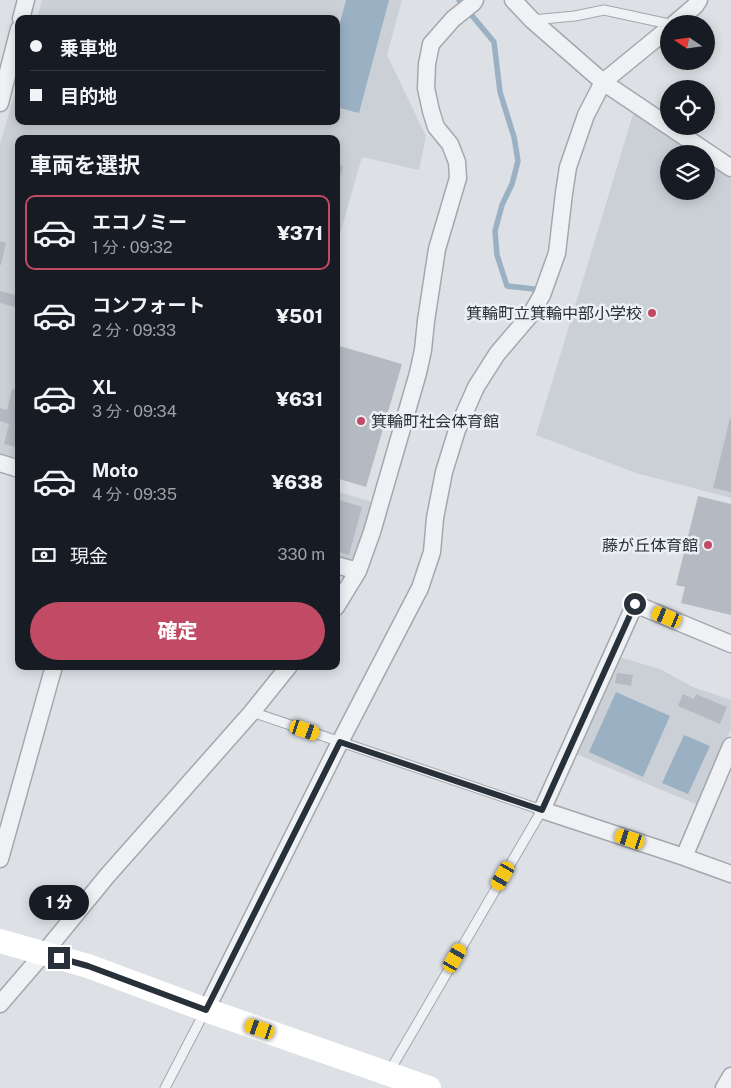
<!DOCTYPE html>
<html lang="ja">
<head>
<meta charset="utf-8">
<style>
	:root { --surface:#171b24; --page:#242831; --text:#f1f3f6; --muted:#9ea1a6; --line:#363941; --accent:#c14b64 }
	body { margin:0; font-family:"Public Sans","Noto Sans JP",sans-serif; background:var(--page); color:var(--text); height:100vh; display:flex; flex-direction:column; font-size:19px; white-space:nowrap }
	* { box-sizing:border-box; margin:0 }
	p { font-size:16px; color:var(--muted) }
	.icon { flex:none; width:28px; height:28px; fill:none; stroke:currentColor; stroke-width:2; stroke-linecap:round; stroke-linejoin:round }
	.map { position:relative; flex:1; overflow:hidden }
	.sheet { position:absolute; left:15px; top:135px; width:325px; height:535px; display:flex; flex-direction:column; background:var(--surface); border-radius:10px; box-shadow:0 2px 12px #0003 }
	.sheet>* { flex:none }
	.hud { position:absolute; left:15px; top:15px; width:325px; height:110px; border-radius:10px; box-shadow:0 2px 12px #0003; display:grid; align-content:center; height:110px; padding:0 15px; background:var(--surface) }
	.needle { width:32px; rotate:283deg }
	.buttons { position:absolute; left:660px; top:15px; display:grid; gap:10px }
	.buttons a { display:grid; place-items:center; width:55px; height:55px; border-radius:50%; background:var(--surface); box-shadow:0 2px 12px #0003; font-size:25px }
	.end { position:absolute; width:22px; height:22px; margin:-11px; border:6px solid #28303a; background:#fff; box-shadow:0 0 0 2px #fff }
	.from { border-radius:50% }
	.bubble { position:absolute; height:35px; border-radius:18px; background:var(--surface); box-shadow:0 2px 12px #0003; font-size:16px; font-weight:800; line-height:35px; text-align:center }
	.car { position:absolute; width:15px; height:30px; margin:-15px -8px; border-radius:6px; box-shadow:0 0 4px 1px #0007; background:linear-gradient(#f5c518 24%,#345 0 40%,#f5c518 0 76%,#345 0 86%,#f5c518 0) }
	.hud b { display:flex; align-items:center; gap:18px; height:48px; font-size:19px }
	.hud b+b { border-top:1px solid var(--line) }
	.hud i { width:12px; height:12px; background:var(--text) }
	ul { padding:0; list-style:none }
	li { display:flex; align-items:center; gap:15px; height:75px; margin:0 10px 8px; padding:0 5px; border:2px solid transparent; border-radius:10px }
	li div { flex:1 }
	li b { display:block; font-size:19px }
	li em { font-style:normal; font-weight:800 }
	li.selected { border-color:var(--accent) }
	li>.icon { width:45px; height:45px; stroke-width:1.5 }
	h2 { padding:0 15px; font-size:22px; line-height:60px }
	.pay { display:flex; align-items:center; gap:12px; height:55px; padding:0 15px; font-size:19px }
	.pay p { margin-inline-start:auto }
	.primary-button { display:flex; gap:10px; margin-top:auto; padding:10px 15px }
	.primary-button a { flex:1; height:58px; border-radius:30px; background:var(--accent); color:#fff; font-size:20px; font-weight:800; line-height:58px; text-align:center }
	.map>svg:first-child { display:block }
	.built { fill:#cbd0d6 }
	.water { fill:#9ab0c3 }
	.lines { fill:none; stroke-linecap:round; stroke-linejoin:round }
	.stream { stroke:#9ab0c3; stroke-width:5.5 }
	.building { fill:#b5bac2 }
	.lane-casing { stroke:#a3a8ae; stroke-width:11 }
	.street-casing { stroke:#a3a8ae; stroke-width:19 }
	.lane { stroke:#eff1f4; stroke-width:9 }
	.street { stroke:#eff1f4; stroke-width:16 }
	.secondary { stroke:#fff; stroke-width:24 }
	.route { stroke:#28303a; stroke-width:6 }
	.poi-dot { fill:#c14b64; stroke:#eceff3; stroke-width:2 }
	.labels { text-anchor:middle; stroke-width:5; stroke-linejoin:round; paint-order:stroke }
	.poi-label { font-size:16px; fill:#28303a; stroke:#eceff3; text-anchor:end }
</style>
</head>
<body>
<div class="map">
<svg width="731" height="1088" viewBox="0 0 731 1088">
	<rect width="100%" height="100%" fill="#dde1e5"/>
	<!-- built -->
	<path class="built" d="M 42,0 L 402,0 L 387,55 L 426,136 L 419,170 L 362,157 L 336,248 L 336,139 L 19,139 L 19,462 L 0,457 L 0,144 L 19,80 L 19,121 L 336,121 L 336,19 L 37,19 Z
		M 634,111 L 695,154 L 669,154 L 669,191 L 706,191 L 706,162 L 731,179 L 731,498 L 636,473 L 536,435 Z
		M 336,491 L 372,502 L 365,532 L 353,563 L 336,558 Z
		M 619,657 L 660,669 L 693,687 L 731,700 L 731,729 L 698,805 L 576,754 Z"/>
	<!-- water -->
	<path class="water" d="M 346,0 L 389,0 L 359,113 L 336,107 L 336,38 Z
		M 616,692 L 670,716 L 643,777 L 589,752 Z
		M 684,735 L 710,746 L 688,794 L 662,783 Z"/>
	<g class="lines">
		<!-- stream -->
		<path class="stream" d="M 459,0 L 494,42 L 500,92 L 514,137 L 518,161 L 512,184 L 502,205 L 495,231 L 497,255 L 507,286 L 534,289"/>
	</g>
	<!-- building -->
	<path class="building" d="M 336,164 L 343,166 L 337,188 L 336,188 Z
		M 0,241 L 6,243 L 1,265 L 0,265 Z
		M 0,291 L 19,296 L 19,308 L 0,303 Z
		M 336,345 L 402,364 L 366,487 L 336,478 Z
		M 12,389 L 19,390 L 19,448 L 4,444 L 9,424 L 0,421 L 0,408 L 7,410 Z
		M 730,418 L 731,418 L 731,492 L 713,488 Z
		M 698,496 L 731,504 L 731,615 L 681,603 L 685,587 L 676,585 Z
		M 336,499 L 362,507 L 349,555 L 336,551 Z
		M 617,673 L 633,675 L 631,686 L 615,683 Z
		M 683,694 L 694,699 L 696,694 L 727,707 L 720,724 L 678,706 Z"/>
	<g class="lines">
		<defs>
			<path id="lane" d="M 532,20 L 575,16 L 604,10 L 669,24
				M 252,712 L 542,810 L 389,1072
				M 165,1088 L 205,1011"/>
			<path id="street" d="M 513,0 L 532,20 L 603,82 L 731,168
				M 21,19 L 26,0
				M 674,24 L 695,6 L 699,0
				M 0,103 L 19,29
				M 0,463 L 19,469
				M 336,565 L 358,571
				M 336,607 L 358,571 L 372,532 L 418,373 L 423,350 L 426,321 L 437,249 L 458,178 L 457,162 L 450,144 L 436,127 L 431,111 L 426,88 L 427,64 L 431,44 L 453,19 L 473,3 L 475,0
				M 731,644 L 635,604 L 542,810 L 684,857 L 731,874
				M 684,857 L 731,746
				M 0,859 L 54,666
				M 0,1004 L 44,953 L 107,876 L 252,712 L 289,666
				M 206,1010 L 340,742 L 420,588 L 432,552 L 435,518 L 444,472 L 457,430 L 476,387 L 497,354 L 531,314 L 542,295 L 557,253 L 564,193 L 568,167 L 586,115 L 603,82 L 669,28
				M 724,1088 L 731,1076"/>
		</defs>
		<!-- lane casing -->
		<use href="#lane" class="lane-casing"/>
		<!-- street casing -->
		<use href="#street" class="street-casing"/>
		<!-- lane -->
		<use href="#lane" class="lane"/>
		<!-- street -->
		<use href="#street" class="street"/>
		<!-- secondary -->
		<path class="secondary" d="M 0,941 L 88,966 L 206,1010 L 429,1088"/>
	</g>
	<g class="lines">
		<!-- route -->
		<path class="route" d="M 59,958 L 88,966 L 206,1010 L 340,742 L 542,810 L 635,604"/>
	</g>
	<!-- markers -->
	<g class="poi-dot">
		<circle cx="652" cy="313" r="5"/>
		<circle cx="361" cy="421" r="5"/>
		<circle cx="708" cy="545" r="5"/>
	</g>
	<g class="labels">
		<!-- poi labels -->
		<g class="poi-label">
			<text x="642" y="319">箕輪町立箕輪中部小学校</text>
			<text x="371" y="427" text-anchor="start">箕輪町社会体育館</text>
			<text x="698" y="551">藤が丘体育館</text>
		</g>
	</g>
</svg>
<div class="buttons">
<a><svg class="needle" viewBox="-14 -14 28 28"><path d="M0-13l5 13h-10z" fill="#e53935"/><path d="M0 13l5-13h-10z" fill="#9ea1a6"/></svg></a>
<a><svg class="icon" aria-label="locate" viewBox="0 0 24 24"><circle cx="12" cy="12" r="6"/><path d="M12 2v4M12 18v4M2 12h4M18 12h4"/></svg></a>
<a><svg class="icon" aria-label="layers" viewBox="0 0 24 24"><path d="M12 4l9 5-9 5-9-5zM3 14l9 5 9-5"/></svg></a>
</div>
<i class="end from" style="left:635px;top:604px"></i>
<i class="end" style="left:59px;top:958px"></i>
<div class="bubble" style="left:29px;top:885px;width:60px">1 分</div>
<i class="car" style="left:667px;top:617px;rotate:292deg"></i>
<i class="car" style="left:305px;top:730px;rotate:109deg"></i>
<i class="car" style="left:630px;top:839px;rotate:288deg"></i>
<i class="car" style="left:503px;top:876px;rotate:210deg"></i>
<i class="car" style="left:455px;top:958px;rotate:30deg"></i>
<i class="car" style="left:260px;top:1029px;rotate:289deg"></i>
<div class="hud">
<b><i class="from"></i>乗車地</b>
<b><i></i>目的地</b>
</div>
<section class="sheet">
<h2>車両を選択</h2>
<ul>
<li class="selected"><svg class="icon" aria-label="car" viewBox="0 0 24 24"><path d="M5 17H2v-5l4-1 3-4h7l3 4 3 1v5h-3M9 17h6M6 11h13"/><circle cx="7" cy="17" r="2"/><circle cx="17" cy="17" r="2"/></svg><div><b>エコノミー</b><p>1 分 · 09:32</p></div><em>¥371</em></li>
<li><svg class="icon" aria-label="car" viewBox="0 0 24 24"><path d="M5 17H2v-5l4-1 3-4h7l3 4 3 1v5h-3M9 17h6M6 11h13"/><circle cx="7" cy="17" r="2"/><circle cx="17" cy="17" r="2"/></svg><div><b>コンフォート</b><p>2 分 · 09:33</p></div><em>¥501</em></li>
<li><svg class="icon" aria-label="car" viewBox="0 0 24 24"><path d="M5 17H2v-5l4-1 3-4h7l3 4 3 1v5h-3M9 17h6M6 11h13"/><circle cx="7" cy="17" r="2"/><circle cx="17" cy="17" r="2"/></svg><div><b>XL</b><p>3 分 · 09:34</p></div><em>¥631</em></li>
<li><svg class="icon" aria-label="car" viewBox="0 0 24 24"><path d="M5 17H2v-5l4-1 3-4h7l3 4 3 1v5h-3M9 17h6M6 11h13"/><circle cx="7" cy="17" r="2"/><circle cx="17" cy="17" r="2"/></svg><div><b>Moto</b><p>4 分 · 09:35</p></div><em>¥638</em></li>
</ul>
<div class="pay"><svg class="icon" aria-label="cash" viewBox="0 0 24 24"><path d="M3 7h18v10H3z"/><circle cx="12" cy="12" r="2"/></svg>現金<p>330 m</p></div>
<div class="primary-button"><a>確定</a></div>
</section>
</div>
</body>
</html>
